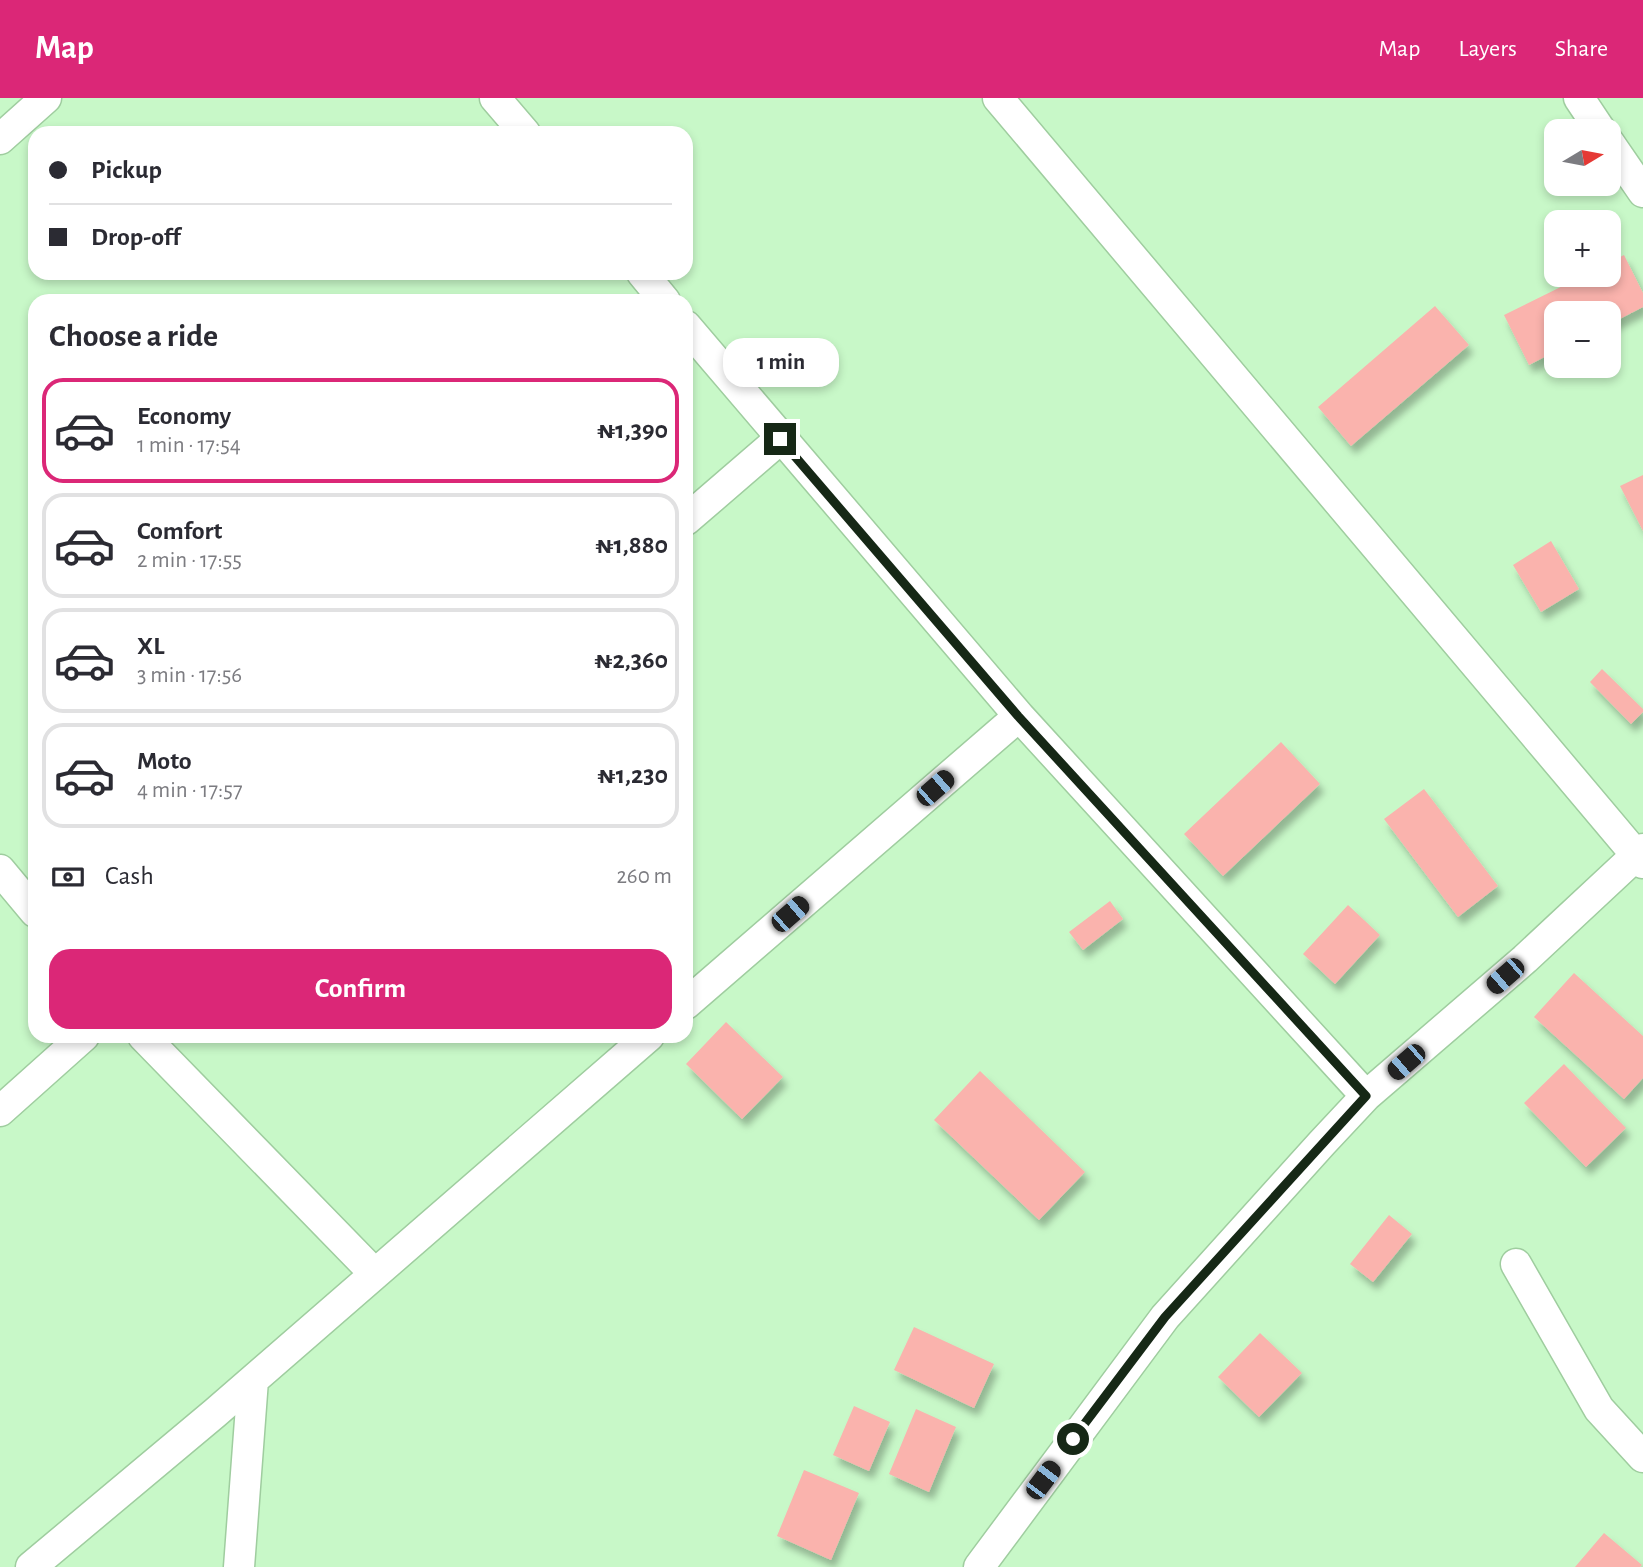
<!DOCTYPE html>
<html lang="en">
<head>
<meta charset="utf-8">
<style>
	:root { --surface:#fff; --page:#f2f2f3; --text:#2b2b33; --muted:#7c7c81; --line:#e1e1e2; --accent:#db2777 }
	body { margin:0; font-family:"Alegreya Sans",sans-serif; background:var(--page); color:var(--text); height:100vh; display:flex; flex-direction:column; font-size:26px; white-space:nowrap }
	* { box-sizing:border-box; margin:0 }
	p { font-size:23px; color:var(--muted) }
	.icon { flex:none; width:38px; height:38px; fill:none; stroke:currentColor; stroke-width:2; stroke-linecap:round; stroke-linejoin:round }
	.map { position:relative; flex:1; overflow:hidden }
	.sheet { position:absolute; left:28px; top:196px; width:665px; height:749px; display:flex; flex-direction:column; background:var(--surface); border-radius:21px; box-shadow:0 4px 10px #0003 }
	.sheet>* { flex:none }
	.banner { position:absolute; left:28px; top:28px; width:665px; height:154px; border-radius:21px; box-shadow:0 4px 10px #0003; display:grid; align-content:center; height:154px; padding:0 21px; background:var(--surface) }
	.needle { width:46px; rotate:80deg }
	.tools { position:absolute; left:1544px; top:21px; display:grid; gap:14px }
	.tools a { display:grid; place-items:center; width:77px; height:77px; border-radius:14px; background:var(--surface); box-shadow:0 4px 10px #0003; font-size:35px }
	.end { position:absolute; width:32px; height:32px; margin:-16px; border:9px solid #162816; background:#fff; box-shadow:0 0 0 4px #fff }
	.from { border-radius:50% }
	.bubble { position:absolute; height:49px; border-radius:21px; background:var(--surface); box-shadow:0 4px 10px #0003; font-size:23px; font-weight:700; line-height:49px; text-align:center }
	.car { position:absolute; width:21px; height:42px; margin:-21px -10px; border-radius:9px; box-shadow:0 0 5px 2px #0007; background:linear-gradient(#222 24%,#8ab4d8 0 40%,#222 0 76%,#8ab4d8 0 86%,#222 0) }
	.banner b { display:flex; align-items:center; gap:24px; height:66px; font-size:26px }
	.banner b+b { border-top:2px solid var(--line) }
	.banner i { width:18px; height:18px; background:var(--text) }
	ul { padding:0; list-style:none }
	li { display:flex; align-items:center; gap:21px; height:105px; margin:0 14px 10px; padding:0 7px; border:4px solid var(--line); border-radius:21px }
	li div { flex:1 }
	li b { display:block; font-size:26px }
	li em { font-style:normal; font-weight:700 }
	li.current { border-color:var(--accent) }
	li>.icon { width:63px; height:63px; stroke-width:1.5 }
	h2 { padding:0 21px; font-size:32px; line-height:84px }
	.pay { display:flex; align-items:center; gap:18px; height:77px; padding:0 21px; font-size:26px }
	.pay p { margin-inline-start:auto }
	.button { display:flex; gap:14px; margin-top:auto; padding:14px 21px }
	.button a { flex:1; height:80px; border-radius:21px; background:var(--accent); color:#fff; font-size:28px; font-weight:700; line-height:80px; text-align:center }
	header { display:flex; align-items:center; gap:42px; box-sizing:border-box; height:98px; padding:0 35px; background:var(--accent); color:#fff }
	header strong { font-size:33px }
	nav { display:flex; gap:38px; margin-inline-start:auto; font-size:24px }
	.map>svg:first-child { display:block }
	.building { fill:#fab3ad; filter:url(#shadow) }
	.lines { fill:none; stroke-linecap:round; stroke-linejoin:round }
	.minor-casing { stroke:#9fcd9f; stroke-width:33 }
	.minor { stroke:#fff; stroke-width:30 }
	.route { stroke:#162816; stroke-width:9 }
</style>
</head>
<body>
<header>
<strong>Map</strong>
<nav><a>Map</a><a>Layers</a><a>Share</a></nav>
</header>
<div class="map">
<svg width="1643" height="1469" viewBox="0 0 1643 1469">
	<defs>
		<filter id="shadow"><feDropShadow dx="4.5" dy="8" stdDeviation="3.5" flood-color="#0004"/></filter>
	</defs>
	<rect width="100%" height="100%" fill="#c8f8c8"/>
	<!-- building -->
	<path class="building" d="M 1624,157 L 1643,195 L 1643,209 L 1608,227 L 1608,215 L 1556,215 L 1556,253 L 1529,267 L 1504,217 L 1585,177 L 1608,177 L 1608,165 Z
		M 1435,208 L 1469,247 L 1351,348 L 1318,309 Z
		M 1643,377 L 1643,433 L 1620,388 Z
		M 1551,443 L 1579,491 L 1541,514 L 1513,467 Z
		M 1602,571 L 1643,611 L 1643,614 L 1631,626 L 1590,584 Z
		M 1281,644 L 1320,686 L 1223,778 L 1184,736 Z
		M 1424,691 L 1498,788 L 1458,819 L 1384,721 Z
		M 1110,803 L 1123,821 L 1083,852 L 1069,834 Z
		M 1348,807 L 1380,837 L 1335,886 L 1303,856 Z
		M 1574,875 L 1643,938 L 1643,980 L 1624,1001 L 1534,919 Z
		M 726,924 L 783,979 L 742,1021 L 686,966 Z
		M 1564,966 L 1626,1030 L 1586,1069 L 1524,1005 Z
		M 980,973 L 1085,1074 L 1039,1122 L 934,1022 Z
		M 1389,1117 L 1412,1136 L 1373,1184 L 1350,1166 Z
		M 914,1229 L 994,1266 L 974,1310 L 894,1272 Z
		M 1260,1235 L 1302,1275 L 1259,1319 L 1218,1279 Z
		M 854,1308 L 890,1324 L 869,1373 L 833,1357 Z
		M 916,1311 L 956,1329 L 929,1394 L 889,1376 Z
		M 804,1372 L 859,1395 L 831,1462 L 777,1438 Z
		M 1604,1435 L 1642,1467 L 1640,1469 L 1575,1469 Z"/>
	<g class="lines">
		<defs>
			<path id="minor" d="M 495,0 L 525,35
				M 998,0 L 1643,765
				M 1579,0 L 1601,33
				M 0,41 L 46,0
				M 1608,43 L 1643,94
				M 642,175 L 665,203
				M 686,228 L 1019,618
				M 686,422 L 780,341
				M 0,772 L 35,814
				M 686,906 L 1019,618 L 1366,998
				M 143,938 L 375,1176
				M 0,1013 L 84,938
				M 1516,1166 L 1599,1311 L 1643,1359
				M 31,1469 L 215,1315 L 649,938
				M 239,1469 L 253,1282
				M 979,1469 L 1165,1219 L 1322,1045 L 1366,998 L 1525,861 L 1643,751"/>
		</defs>
		<!-- minor casing -->
		<use href="#minor" class="minor-casing"/>
		<!-- minor -->
		<use href="#minor" class="minor"/>
	</g>
	<g class="lines">
		<!-- route -->
		<path class="route" d="M 780,341 L 1018,618 L 1366,998 L 1165,1219 L 1073,1341"/>
	</g>
</svg>
<div class="tools">
<a><svg class="needle" viewBox="-14 -14 28 28"><path d="M0-13l5 13h-10z" fill="#e53935"/><path d="M0 13l5-13h-10z" fill="#7c7c81"/></svg></a>
<a>+</a>
<a>−</a>
</div>
<i class="end from" style="left:1073px;top:1341px"></i>
<i class="end" style="left:780px;top:341px"></i>
<div class="bubble" style="left:723px;top:240px;width:116px">1 min</div>
<i class="car" style="left:935px;top:690px;rotate:49deg"></i>
<i class="car" style="left:790px;top:816px;rotate:49deg"></i>
<i class="car" style="left:1505px;top:878px;rotate:229deg"></i>
<i class="car" style="left:1406px;top:964px;rotate:229deg"></i>
<i class="car" style="left:1043px;top:1382px;rotate:37deg"></i>
<div class="banner">
<b><i class="from"></i>Pickup</b>
<b><i></i>Drop-off</b>
</div>
<section class="sheet">
<h2>Choose a ride</h2>
<ul>
<li class="current"><svg class="icon" aria-label="car" viewBox="0 0 24 24"><path d="M5 17H2v-5l4-1 3-4h7l3 4 3 1v5h-3M9 17h6M6 11h13"/><circle cx="7" cy="17" r="2"/><circle cx="17" cy="17" r="2"/></svg><div><b>Economy</b><p>1 min · 17:54</p></div><em>₦1,390</em></li>
<li><svg class="icon" aria-label="car" viewBox="0 0 24 24"><path d="M5 17H2v-5l4-1 3-4h7l3 4 3 1v5h-3M9 17h6M6 11h13"/><circle cx="7" cy="17" r="2"/><circle cx="17" cy="17" r="2"/></svg><div><b>Comfort</b><p>2 min · 17:55</p></div><em>₦1,880</em></li>
<li><svg class="icon" aria-label="car" viewBox="0 0 24 24"><path d="M5 17H2v-5l4-1 3-4h7l3 4 3 1v5h-3M9 17h6M6 11h13"/><circle cx="7" cy="17" r="2"/><circle cx="17" cy="17" r="2"/></svg><div><b>XL</b><p>3 min · 17:56</p></div><em>₦2,360</em></li>
<li><svg class="icon" aria-label="car" viewBox="0 0 24 24"><path d="M5 17H2v-5l4-1 3-4h7l3 4 3 1v5h-3M9 17h6M6 11h13"/><circle cx="7" cy="17" r="2"/><circle cx="17" cy="17" r="2"/></svg><div><b>Moto</b><p>4 min · 17:57</p></div><em>₦1,230</em></li>
</ul>
<div class="pay"><svg class="icon" aria-label="cash" viewBox="0 0 24 24"><path d="M3 7h18v10H3z"/><circle cx="12" cy="12" r="2"/></svg>Cash<p>260 m</p></div>
<div class="button"><a>Confirm</a></div>
</section>
</div>
</body>
</html>
